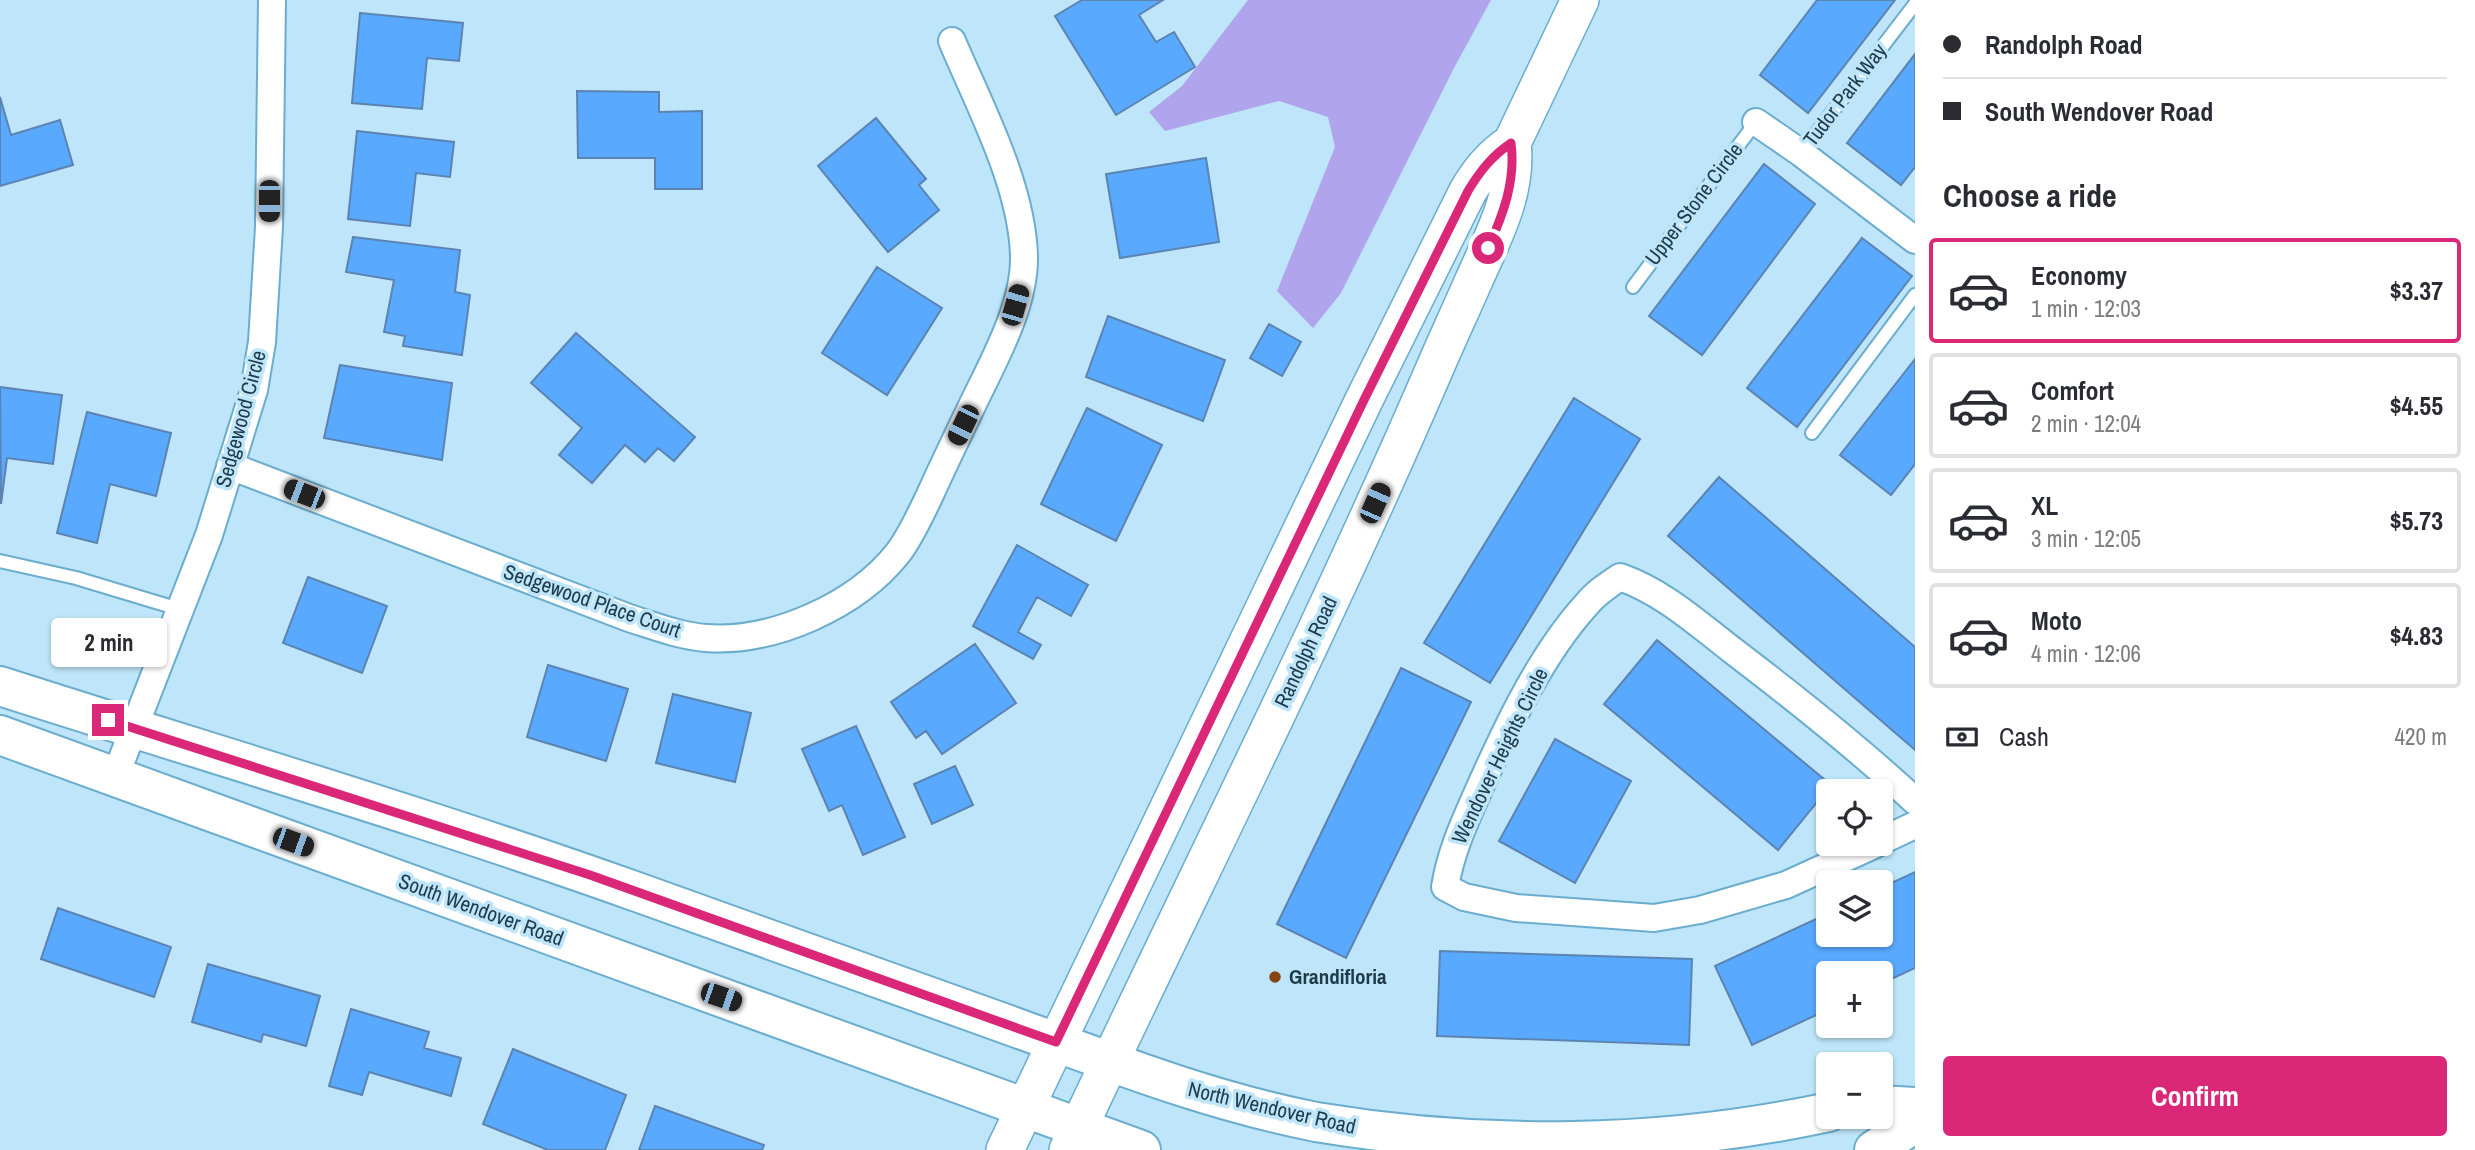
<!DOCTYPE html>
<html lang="en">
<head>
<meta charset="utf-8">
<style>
	:root { --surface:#fff; --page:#f2f2f3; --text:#2b2b33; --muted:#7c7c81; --line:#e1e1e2; --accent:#db2777 }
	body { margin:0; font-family:"Archivo Narrow",sans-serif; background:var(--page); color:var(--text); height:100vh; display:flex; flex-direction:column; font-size:26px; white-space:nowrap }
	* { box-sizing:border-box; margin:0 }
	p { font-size:23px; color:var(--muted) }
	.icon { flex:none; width:38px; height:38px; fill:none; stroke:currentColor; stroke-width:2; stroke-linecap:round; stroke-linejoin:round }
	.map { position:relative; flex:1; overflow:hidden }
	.side { display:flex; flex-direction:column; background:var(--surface); width:560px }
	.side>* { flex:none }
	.guide { display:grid; align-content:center; height:154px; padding:0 28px; background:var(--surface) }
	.controls { position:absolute; left:1816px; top:779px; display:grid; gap:14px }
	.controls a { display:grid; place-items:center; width:77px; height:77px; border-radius:7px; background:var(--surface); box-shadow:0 2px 5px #0004; font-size:35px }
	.end { position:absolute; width:32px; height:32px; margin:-16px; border:9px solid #db2777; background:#fff; box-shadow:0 0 0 4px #fff }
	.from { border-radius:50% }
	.bubble { position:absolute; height:49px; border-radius:7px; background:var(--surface); box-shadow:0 2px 5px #0004; font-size:23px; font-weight:700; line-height:49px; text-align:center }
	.car { position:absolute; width:21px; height:42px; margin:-21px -10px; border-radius:9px; box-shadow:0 0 5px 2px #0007; background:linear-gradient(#222 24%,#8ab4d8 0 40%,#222 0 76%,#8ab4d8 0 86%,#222 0) }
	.guide b { display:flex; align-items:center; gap:24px; height:66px; font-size:26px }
	.guide b+b { border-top:2px solid var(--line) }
	.guide i { width:18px; height:18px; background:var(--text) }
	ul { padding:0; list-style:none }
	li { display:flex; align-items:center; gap:21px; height:105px; margin:0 14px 10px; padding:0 14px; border:4px solid var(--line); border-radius:7px }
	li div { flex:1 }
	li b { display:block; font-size:26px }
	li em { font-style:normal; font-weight:700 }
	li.active { border-color:var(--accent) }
	li>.icon { width:63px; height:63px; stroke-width:1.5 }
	h2 { padding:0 28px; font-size:32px; line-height:84px }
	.pay { display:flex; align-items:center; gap:18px; height:77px; padding:0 28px; font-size:26px }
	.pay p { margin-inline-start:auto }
	.button { display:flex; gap:14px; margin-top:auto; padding:14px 28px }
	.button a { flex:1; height:80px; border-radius:7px; background:var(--accent); color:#fff; font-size:28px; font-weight:700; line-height:80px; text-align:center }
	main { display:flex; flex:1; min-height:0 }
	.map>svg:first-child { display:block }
	.green { fill:#b0a4ec }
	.building { fill:#58a9ff; stroke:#5b84b1; stroke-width:2 }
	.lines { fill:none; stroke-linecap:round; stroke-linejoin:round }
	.service-casing { stroke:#6badce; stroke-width:16 }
	.minor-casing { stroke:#6badce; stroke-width:30 }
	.secondary-casing { stroke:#6badce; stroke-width:40 }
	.primary-casing { stroke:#6badce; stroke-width:42 }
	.service { stroke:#fff; stroke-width:12 }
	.minor { stroke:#fff; stroke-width:26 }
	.secondary { stroke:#fff; stroke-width:37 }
	.primary { stroke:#fff; stroke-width:38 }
	.route { stroke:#db2777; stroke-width:9 }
	.poi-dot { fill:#864413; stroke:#bee5f9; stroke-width:2.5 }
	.labels { text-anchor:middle; stroke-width:7; stroke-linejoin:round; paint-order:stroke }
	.street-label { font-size:21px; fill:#1f3a48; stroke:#bee5f9 }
	.poi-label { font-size:21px; font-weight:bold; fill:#1f3a48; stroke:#bee5f9; text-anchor:start }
</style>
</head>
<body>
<main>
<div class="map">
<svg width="1915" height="1150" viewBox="0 0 1915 1150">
	<rect width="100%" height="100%" fill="#bee5f9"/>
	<!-- green -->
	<path class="green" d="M 1248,0 L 1491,0 L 1454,68 L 1341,293 L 1313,328 L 1277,291 L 1335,147 L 1328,117 L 1279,101 L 1165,131 L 1149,112 L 1182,86 Z"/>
	<!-- building -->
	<path class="building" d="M 1082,0 L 1163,0 L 1139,15 L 1156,42 L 1174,32 L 1195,67 L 1116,115 L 1055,16 Z
		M 1817,0 L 1895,0 L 1808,113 L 1760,75 Z
		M 360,13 L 463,23 L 459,61 L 427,58 L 422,109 L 352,103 Z
		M 1915,54 L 1915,167 L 1901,185 L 1847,143 Z
		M 577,91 L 659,92 L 659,112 L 702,111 L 702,189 L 655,189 L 655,158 L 578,158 Z
		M 0,97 L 11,135 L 60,120 L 73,165 L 0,186 Z
		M 876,118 L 926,179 L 919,185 L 939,210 L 888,252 L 818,166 Z
		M 357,131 L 454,142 L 450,177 L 416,173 L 410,226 L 348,219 Z
		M 1206,158 L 1219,242 L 1120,258 L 1106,174 Z
		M 1764,164 L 1815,204 L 1702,355 L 1649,316 Z
		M 353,237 L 460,250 L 455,292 L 470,295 L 462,355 L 403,346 L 405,336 L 384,332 L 394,280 L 346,272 Z
		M 1862,238 L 1912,276 L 1797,427 L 1747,388 Z
		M 877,267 L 942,308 L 887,395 L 822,353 Z
		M 1108,316 L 1225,360 L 1203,421 L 1086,377 Z
		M 1269,324 L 1301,342 L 1282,376 L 1250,358 Z
		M 576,333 L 695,437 L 674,461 L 658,448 L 645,462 L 625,445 L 592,483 L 559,455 L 582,428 L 531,383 Z
		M 1915,359 L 1915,464 L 1891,495 L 1840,455 Z
		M 340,365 L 452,383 L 442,460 L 324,438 Z
		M 0,387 L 62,395 L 53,464 L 7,458 L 1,504 Z
		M 1574,398 L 1640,439 L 1490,683 L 1424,643 Z
		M 1087,408 L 1162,445 L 1116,541 L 1041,504 Z
		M 87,412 L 171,433 L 156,496 L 110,484 L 97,543 L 57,533 Z
		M 1719,477 L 1915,647 L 1915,750 L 1668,536 Z
		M 1017,545 L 1088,585 L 1071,616 L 1037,597 L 1018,632 L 1041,645 L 1033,659 L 973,626 Z
		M 308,577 L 387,606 L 362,673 L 283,643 Z
		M 1657,640 L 1831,785 L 1778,850 L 1604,704 Z
		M 975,644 L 1016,703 L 942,754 L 926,731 L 916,738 L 891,702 Z
		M 548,665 L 628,689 L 606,761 L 527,737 Z
		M 1401,668 L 1471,702 L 1346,958 L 1277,924 Z
		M 673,694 L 751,713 L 735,782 L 656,763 Z
		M 856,726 L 905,837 L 863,855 L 842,805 L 829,811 L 802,749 Z
		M 1555,739 L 1631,781 L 1575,883 L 1499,841 Z
		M 955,766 L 973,805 L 932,824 L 914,784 Z
		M 1915,872 L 1915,968 L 1881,984 L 1881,973 L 1829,973 L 1829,1009 L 1752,1045 L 1715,966 L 1829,913 L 1829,934 L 1881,934 L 1881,888 Z
		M 58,908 L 171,947 L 154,997 L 41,959 Z
		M 1440,951 L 1692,959 L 1689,1045 L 1437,1036 Z
		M 208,964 L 320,996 L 306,1046 L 263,1034 L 261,1042 L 192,1022 Z
		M 351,1009 L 429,1032 L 424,1048 L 461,1058 L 451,1096 L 369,1072 L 362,1095 L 329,1086 Z
		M 513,1049 L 626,1095 L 605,1150 L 548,1150 L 483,1124 Z
		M 655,1106 L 764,1145 L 762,1150 L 639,1150 Z"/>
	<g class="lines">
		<defs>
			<path id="service" d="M 1801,153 L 1915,4
				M 1633,287 L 1756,122
				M 1812,433 L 1915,295
				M 0,561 L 76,578 L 179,609"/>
			<path id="minor" d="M 1756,122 L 1801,153 L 1915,240
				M 230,466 L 629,618 C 654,626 680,636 706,638 C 773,643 856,606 898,553 C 911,536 920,515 929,497 C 942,468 956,439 970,410 C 991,365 1025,308 1024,256 C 1022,185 980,107 952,41
				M 115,777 L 209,535 L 254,390 L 262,342 L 269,227 L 272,0
				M 1881,841 L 1915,825
				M 1876,844 L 1786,885 L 1700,910 L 1654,918 L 1516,908 L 1464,897 L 1445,887 C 1451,850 1466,819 1481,785 C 1508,725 1542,653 1587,604 C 1596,593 1608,585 1620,577 C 1663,592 1697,623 1732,650 C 1795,698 1857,747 1915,801"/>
			<path id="secondary" d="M 1005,1150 L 1364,400 L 1468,191 C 1480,171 1492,156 1512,143
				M 1068,1150 C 1189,892 1318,638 1431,377 C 1445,344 1460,312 1474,280 C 1493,237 1518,192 1512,143 L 1580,0"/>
			<path id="primary" d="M 0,686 C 212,754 427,817 637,892 C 760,936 883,980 1006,1024 C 1108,1061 1209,1101 1316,1122 C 1485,1150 1661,1148 1829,1112
				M 0,735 L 1141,1150
				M 1881,1105 L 1915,1107
				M 1874,1150 L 1915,1123"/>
		</defs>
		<!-- service casing -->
		<use href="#service" class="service-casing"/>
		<!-- minor casing -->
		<use href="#minor" class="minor-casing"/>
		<!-- secondary casing -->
		<use href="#secondary" class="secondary-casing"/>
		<!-- primary casing -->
		<use href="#primary" class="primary-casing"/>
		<!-- service -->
		<use href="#service" class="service"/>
		<!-- minor -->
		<use href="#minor" class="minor"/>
		<!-- secondary -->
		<use href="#secondary" class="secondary"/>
		<!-- primary -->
		<use href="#primary" class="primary"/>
	</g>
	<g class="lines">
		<!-- route -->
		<path class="route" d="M 108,720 L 590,875 L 1056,1042 L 1364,400 L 1468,191 C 1480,171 1492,156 1511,143 C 1516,181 1503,215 1488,248"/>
	</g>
	<!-- markers -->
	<circle class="poi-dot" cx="1275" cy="977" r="7"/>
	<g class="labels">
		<!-- street labels -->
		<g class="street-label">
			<text transform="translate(1845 95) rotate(-53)" y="7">Tudor Park Way</text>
			<text transform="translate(1694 204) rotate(-53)" y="7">Upper Stone Circle</text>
			<text transform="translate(241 419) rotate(-75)" y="7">Sedgewood Circle</text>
			<text transform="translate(592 601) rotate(19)" y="7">Sedgewood Place Court</text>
			<text transform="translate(1306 652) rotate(-65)" y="7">Randolph Road</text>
			<text transform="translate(1500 756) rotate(-64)" y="7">Wendover Heights Circle</text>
			<text transform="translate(481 910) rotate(20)" y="7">South Wendover Road</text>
			<text transform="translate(1272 1108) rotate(13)" y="7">North Wendover Road</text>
		</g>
		<!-- poi labels -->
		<g class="poi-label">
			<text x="1289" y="984">Grandifloria</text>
		</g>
	</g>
</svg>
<div class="controls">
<a><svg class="icon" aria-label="locate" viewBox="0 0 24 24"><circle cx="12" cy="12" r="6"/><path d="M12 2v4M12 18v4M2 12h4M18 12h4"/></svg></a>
<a><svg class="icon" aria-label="layers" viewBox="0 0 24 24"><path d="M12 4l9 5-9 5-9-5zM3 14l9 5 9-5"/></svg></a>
<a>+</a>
<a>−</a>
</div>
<i class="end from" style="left:1488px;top:248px"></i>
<i class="end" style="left:108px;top:720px"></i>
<div class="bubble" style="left:51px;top:618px;width:116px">2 min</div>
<i class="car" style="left:269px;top:201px;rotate:180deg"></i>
<i class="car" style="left:1015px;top:305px;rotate:16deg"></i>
<i class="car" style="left:963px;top:425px;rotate:206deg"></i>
<i class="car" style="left:304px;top:494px;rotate:291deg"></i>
<i class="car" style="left:1375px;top:503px;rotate:24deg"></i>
<i class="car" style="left:293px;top:842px;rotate:110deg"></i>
<i class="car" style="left:721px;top:997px;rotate:109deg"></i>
</div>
<section class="side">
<div class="guide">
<b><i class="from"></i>Randolph Road</b>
<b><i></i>South Wendover Road</b>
</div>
<h2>Choose a ride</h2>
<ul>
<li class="active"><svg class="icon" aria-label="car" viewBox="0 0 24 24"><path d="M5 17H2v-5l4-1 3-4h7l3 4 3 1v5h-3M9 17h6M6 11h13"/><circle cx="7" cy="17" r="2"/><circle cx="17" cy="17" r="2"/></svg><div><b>Economy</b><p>1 min · 12:03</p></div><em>$3.37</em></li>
<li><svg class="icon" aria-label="car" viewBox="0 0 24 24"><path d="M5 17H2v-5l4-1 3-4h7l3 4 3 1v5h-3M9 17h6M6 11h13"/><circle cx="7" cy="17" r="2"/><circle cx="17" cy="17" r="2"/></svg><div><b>Comfort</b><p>2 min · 12:04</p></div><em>$4.55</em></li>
<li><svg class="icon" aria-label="car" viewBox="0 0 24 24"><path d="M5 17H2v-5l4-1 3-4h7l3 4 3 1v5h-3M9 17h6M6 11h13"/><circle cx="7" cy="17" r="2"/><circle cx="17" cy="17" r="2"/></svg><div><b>XL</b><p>3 min · 12:05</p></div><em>$5.73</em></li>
<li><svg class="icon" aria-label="car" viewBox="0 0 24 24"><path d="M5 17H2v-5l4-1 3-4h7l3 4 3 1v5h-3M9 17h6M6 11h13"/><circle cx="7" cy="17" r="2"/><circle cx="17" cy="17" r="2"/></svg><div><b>Moto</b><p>4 min · 12:06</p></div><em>$4.83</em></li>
</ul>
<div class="pay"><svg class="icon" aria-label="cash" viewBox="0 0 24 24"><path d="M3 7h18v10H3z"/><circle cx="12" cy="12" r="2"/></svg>Cash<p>420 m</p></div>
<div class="button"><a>Confirm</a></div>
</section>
</main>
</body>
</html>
